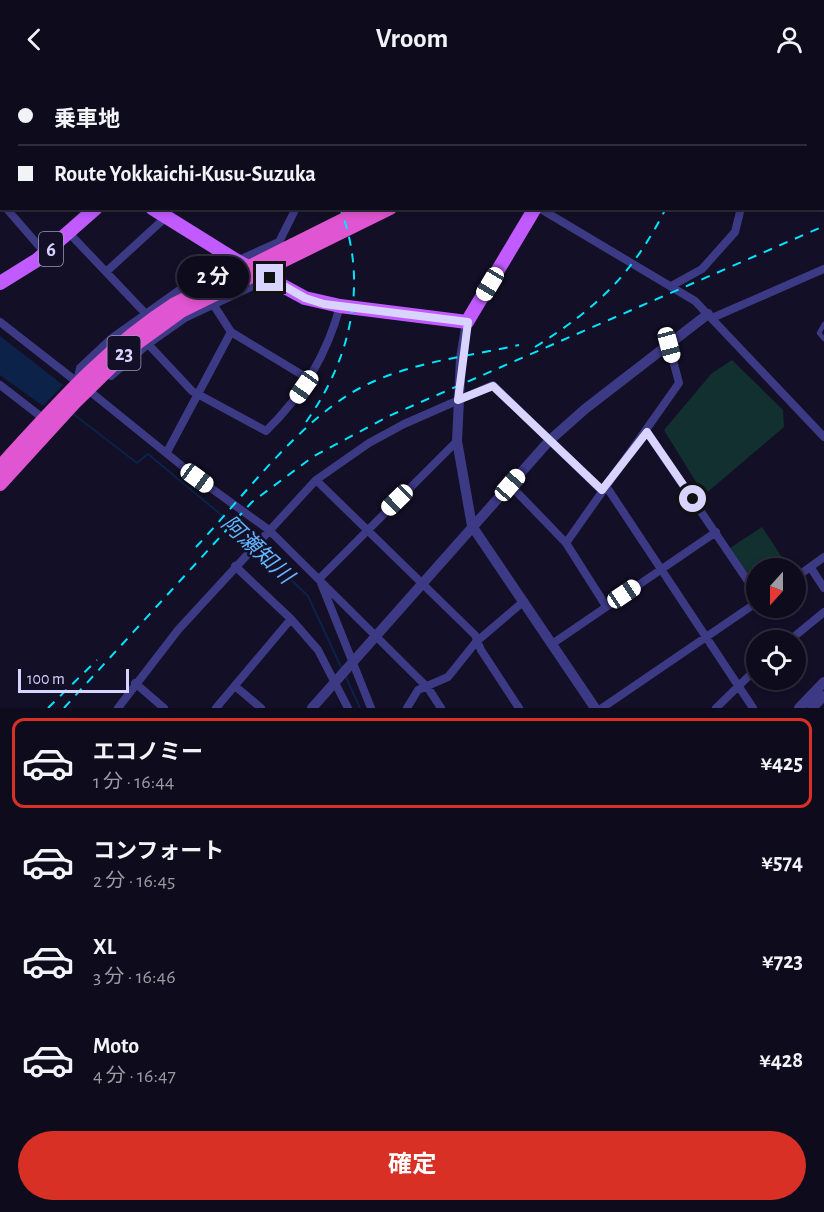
<!DOCTYPE html>
<html lang="ja">
<head>
<meta charset="utf-8">
<style>
	:root { --surface:#0e0b1c; --page:#1c1929; --text:#f1f3f6; --muted:#9b9ba3; --line:#2e2b3b; --accent:#d93025 }
	body { margin:0; font-family:"Alegreya Sans","Noto Sans JP",sans-serif; background:var(--page); color:var(--text); height:100vh; display:flex; flex-direction:column; font-size:22px; white-space:nowrap }
	* { box-sizing:border-box; margin:0 }
	p { font-size:20px; color:var(--muted) }
	.icon { flex:none; width:33px; height:33px; fill:none; stroke:currentColor; stroke-width:2; stroke-linecap:round; stroke-linejoin:round }
	.map { position:relative; height:630px; overflow:hidden }
	.sheet { display:flex; flex-direction:column; background:var(--surface); flex:1 }
	.sheet>* { flex:none }
	.hud { position:absolute; left:0px; top:0px; width:825px; height:132px; box-shadow:0 3px 9px #0003,0 0 0 2px var(--line); display:grid; align-content:center; height:132px; padding:0 18px; background:var(--surface) }
	.needle { width:39px; rotate:201deg }
	.tools { position:absolute; left:746px; top:480px; display:grid; gap:12px }
	.tools a { display:grid; place-items:center; width:60px; height:60px; border-radius:50%; background:var(--surface); box-shadow:0 3px 9px #0003,0 0 0 2px var(--line); font-size:30px }
	.scale { position:absolute; left:18px; bottom:15px; width:111px; box-sizing:border-box; padding-left:6px; border:3px solid #d9d4ff; border-top:0; font-size:16px; line-height:21px; white-space:nowrap; color:#d9d4ff; -webkit-text-stroke:4px #130f26; paint-order:stroke }
	.end { position:absolute; width:27px; height:27px; margin:-14px; border:8px solid #d9d4ff; background:#111; box-shadow:0 0 0 3px #111 }
	.from { border-radius:50% }
	.bubble { position:absolute; height:42px; border-radius:21px; background:var(--surface); box-shadow:0 3px 9px #0003,0 0 0 2px var(--line); font-size:20px; font-weight:700; line-height:42px; text-align:center }
	.car { position:absolute; width:18px; height:36px; margin:-18px -9px; border-radius:8px; box-shadow:0 0 4px 2px #0007; background:linear-gradient(#fff 24%,#345 0 40%,#fff 0 76%,#345 0 86%,#fff 0) }
	.hud b { display:flex; align-items:center; gap:21px; height:57px; font-size:22px }
	.hud b+b { border-top:2px solid var(--line) }
	.hud i { width:15px; height:15px; background:var(--text) }
	ul { padding:10px 0 0; list-style:none }
	li { display:flex; align-items:center; gap:18px; height:90px; margin:0 12px 9px; padding:0 6px; border:3px solid transparent; border-radius:12px }
	li div { flex:1 }
	li b { display:block; font-size:22px }
	li em { font-style:normal; font-weight:700 }
	li.selected { border-color:var(--accent) }
	li>.icon { width:54px; height:54px; stroke-width:1.5 }
	.primary-button { display:flex; gap:12px; margin-top:auto; padding:12px 18px }
	.primary-button a { flex:1; height:69px; border-radius:36px; background:var(--accent); color:#fff; font-size:24px; font-weight:700; line-height:69px; text-align:center }
	header { display:flex; justify-content:space-between; align-items:center; height:78px; padding:0 18px; background:var(--surface); font-size:27px; font-weight:700 }
	.map>svg:first-child { display:block }
	.green { fill:#12302f }
	.water { fill:#0c2248 }
	.lines { fill:none; stroke-linecap:round; stroke-linejoin:round }
	.stream { stroke:#0c2248; stroke-width:2 }
	.service { stroke:#3d3a85; stroke-width:4.5 }
	.minor { stroke:#3d3a85; stroke-width:8 }
	.tertiary { stroke:#3d3a85; stroke-width:10 }
	.primary { stroke:#c25bff; stroke-width:14 }
	.trunk { stroke:#e055d1; stroke-width:14 }
	.rail { stroke:#00e5ff; stroke-width:2; stroke-dasharray:9 8; stroke-linecap:butt }
	.route { stroke:#d9d4ff; stroke-width:8 }
	.labels { text-anchor:middle; stroke-width:5; stroke-linejoin:round; paint-order:stroke }
	.shield { fill:#130f26; stroke:#9e99be; stroke-width:1.5 }
	.shield-label { font-size:20px; font-weight:bold; fill:#d9d4ff }
	.water-label { font-size:22px; font-style:italic; fill:#62b6ff; stroke:#130f26 }
</style>
</head>
<body>
<header><svg class="icon" aria-label="back" viewBox="0 0 24 24"><path d="M15 5l-7 7 7 7"/></svg>Vroom<svg class="icon" aria-label="person" viewBox="0 0 24 24"><circle cx="12" cy="8" r="4"/><path d="M4 21q1-7 8-7t8 7"/></svg></header>
<div class="map">
<svg width="824" height="630" viewBox="0 0 824 630">
	<rect width="100%" height="100%" fill="#130f26"/>
	<!-- green -->
	<path class="green" d="M 732,282 L 783,332 L 784,349 L 704,417 L 664,352 L 712,295 Z
		M 762,449 L 789,490 L 756,490 L 756,508 L 730,470 Z"/>
	<!-- water -->
	<path class="water" d="M 0,258 L 63,307 L 43,328 L 0,297 Z"/>
	<g class="lines">
		<!-- stream -->
		<path class="stream" d="M 72,335 L 137,385 L 148,376 L 237,450 L 308,518 L 341,589
			M 345,597 L 360,630"/>
		<!-- service -->
		<path class="service" d="M 824,246 L 819,255 L 824,261"/>
		<!-- minor -->
		<path class="minor" d="M 366,2 L 367,0
			M 821,2 L 822,0
			M 0,124 L 2,126
			M 6,130 L 46,176
			M 539,130 L 695,223 L 824,359
			M 69,155 L 145,235
			M 106,194 L 166,139
			M 673,207 L 702,191 L 735,154 L 741,130
			M 712,240 L 824,191
			M 0,244 L 77,304 L 80,290 L 112,260 L 178,213 L 205,197 L 279,164 L 296,130
			M 231,254 L 309,301
			M 148,266 L 192,313 L 266,353 C 302,318 327,277 340,228
			M 111,298 L 148,266 L 185,240 L 270,200
			M 0,307 L 44,341
			M 87,311 L 197,400 L 269,452 L 428,610 L 441,630
			M 647,354 L 756,515
			M 167,374 L 231,254 L 213,226
			M 316,402 L 475,557 L 481,572 L 519,630
			M 510,407 L 566,465 L 606,528
			M 606,408 L 753,630
			M 566,465 L 679,305 L 669,267
			M 235,488 L 291,541 L 318,572 L 348,630
			M 811,490 L 824,510
			M 795,500 L 824,479
			M 319,501 L 457,363
			M 321,505 L 371,630
			M 790,562 L 824,534
			M 552,566 L 716,454
			M 135,605 L 164,630
			M 235,608 L 261,630
			M 118,630 L 178,552 L 316,402 L 369,365 L 404,346 L 493,307 L 602,413
			M 216,630 L 291,541
			M 407,630 L 418,612 L 448,599 L 476,564 L 524,523
			M 602,630 L 756,525
			M 716,630 L 756,591"/>
		<!-- tertiary -->
		<path class="tertiary" d="M 136,2 L 137,0
			M 222,2 L 223,0
			M 467,244 L 461,280 L 457,363 L 472,448 L 595,630
			M 312,630 L 549,363 L 585,331 L 708,236
			M 799,630 L 824,604
			M 812,630 L 824,618"/>
		<!-- primary -->
		<path class="primary" d="M 612,2 L 613,0
			M 152,130 L 237,183 L 305,220 L 340,228 L 467,244 L 535,130
			M 0,205 L 37,182 L 96,130"/>
		<!-- trunk -->
		<path class="trunk" d="M 623,2 L 625,0
			M 642,2 L 644,0
			M 0,389 C 55,329 106,270 175,226 L 367,130
			M 0,406 L 74,325 L 130,270 L 181,233 L 390,130"/>
		<!-- rail -->
		<path class="rail" d="M 241,0 L 243,2
			M 730,2 L 731,0
			M 535,269 C 597,230 633,196 666,130
			M 306,344 C 351,281 369,204 340,130
			M 196,469 C 245,417 304,336 368,306 C 414,284 469,278 519,267
			M 48,630 L 97,582
			M 64,630 L 252,424 L 314,378 L 389,338 L 824,148"/>
	</g>
	<g class="lines">
		<!-- route -->
		<path class="route" d="M 270,200 L 305,220 L 324,226 L 468,244 L 458,322 L 493,308 L 602,412 L 647,354 L 693,421"/>
	</g>
	<g class="labels">
		<!-- shield labels -->
		<g class="shield">
			<rect x="39" y="154" width="24" height="34" rx="4.5"/>
			<rect x="107.5" y="258" width="33" height="34" rx="4.5"/>
		</g>
		<g class="shield-label">
			<text x="51" y="178">6</text>
			<text x="124" y="282">23</text>
		</g>
		<!-- water labels -->
		<g class="water-label">
			<text transform="translate(258 471) rotate(43)" y="8">阿瀬知川</text>
		</g>
	</g>
</svg>
<div class="tools">
<a><svg class="needle" viewBox="-14 -14 28 28"><path d="M0-13l5 13h-10z" fill="#e53935"/><path d="M0 13l5-13h-10z" fill="#9b9ba3"/></svg></a>
<a><svg class="icon" aria-label="locate" viewBox="0 0 24 24"><circle cx="12" cy="12" r="6"/><path d="M12 2v4M12 18v4M2 12h4M18 12h4"/></svg></a>
</div>
<div class="scale">100 m</div>
<i class="end from" style="left:693px;top:421px"></i>
<i class="end" style="left:270px;top:200px"></i>
<div class="bubble" style="left:177px;top:178px;width:72px">2 分</div>
<i class="car" style="left:490px;top:206px;rotate:211deg"></i>
<i class="car" style="left:669px;top:267px;rotate:165deg"></i>
<i class="car" style="left:304px;top:309px;rotate:215deg"></i>
<i class="car" style="left:197px;top:400px;rotate:126deg"></i>
<i class="car" style="left:510px;top:407px;rotate:41deg"></i>
<i class="car" style="left:397px;top:422px;rotate:226deg"></i>
<i class="car" style="left:624px;top:516px;rotate:56deg"></i>
<div class="hud">
<b><i class="from"></i>乗車地</b>
<b><i></i>Route Yokkaichi-Kusu-Suzuka</b>
</div>
</div>
<section class="sheet">
<ul>
<li class="selected"><svg class="icon" aria-label="car" viewBox="0 0 24 24"><path d="M5 17H2v-5l4-1 3-4h7l3 4 3 1v5h-3M9 17h6M6 11h13"/><circle cx="7" cy="17" r="2"/><circle cx="17" cy="17" r="2"/></svg><div><b>エコノミー</b><p>1 分 · 16:44</p></div><em>¥425</em></li>
<li><svg class="icon" aria-label="car" viewBox="0 0 24 24"><path d="M5 17H2v-5l4-1 3-4h7l3 4 3 1v5h-3M9 17h6M6 11h13"/><circle cx="7" cy="17" r="2"/><circle cx="17" cy="17" r="2"/></svg><div><b>コンフォート</b><p>2 分 · 16:45</p></div><em>¥574</em></li>
<li><svg class="icon" aria-label="car" viewBox="0 0 24 24"><path d="M5 17H2v-5l4-1 3-4h7l3 4 3 1v5h-3M9 17h6M6 11h13"/><circle cx="7" cy="17" r="2"/><circle cx="17" cy="17" r="2"/></svg><div><b>XL</b><p>3 分 · 16:46</p></div><em>¥723</em></li>
<li><svg class="icon" aria-label="car" viewBox="0 0 24 24"><path d="M5 17H2v-5l4-1 3-4h7l3 4 3 1v5h-3M9 17h6M6 11h13"/><circle cx="7" cy="17" r="2"/><circle cx="17" cy="17" r="2"/></svg><div><b>Moto</b><p>4 分 · 16:47</p></div><em>¥428</em></li>
</ul>
<div class="primary-button"><a>確定</a></div>
</section>
</body>
</html>
